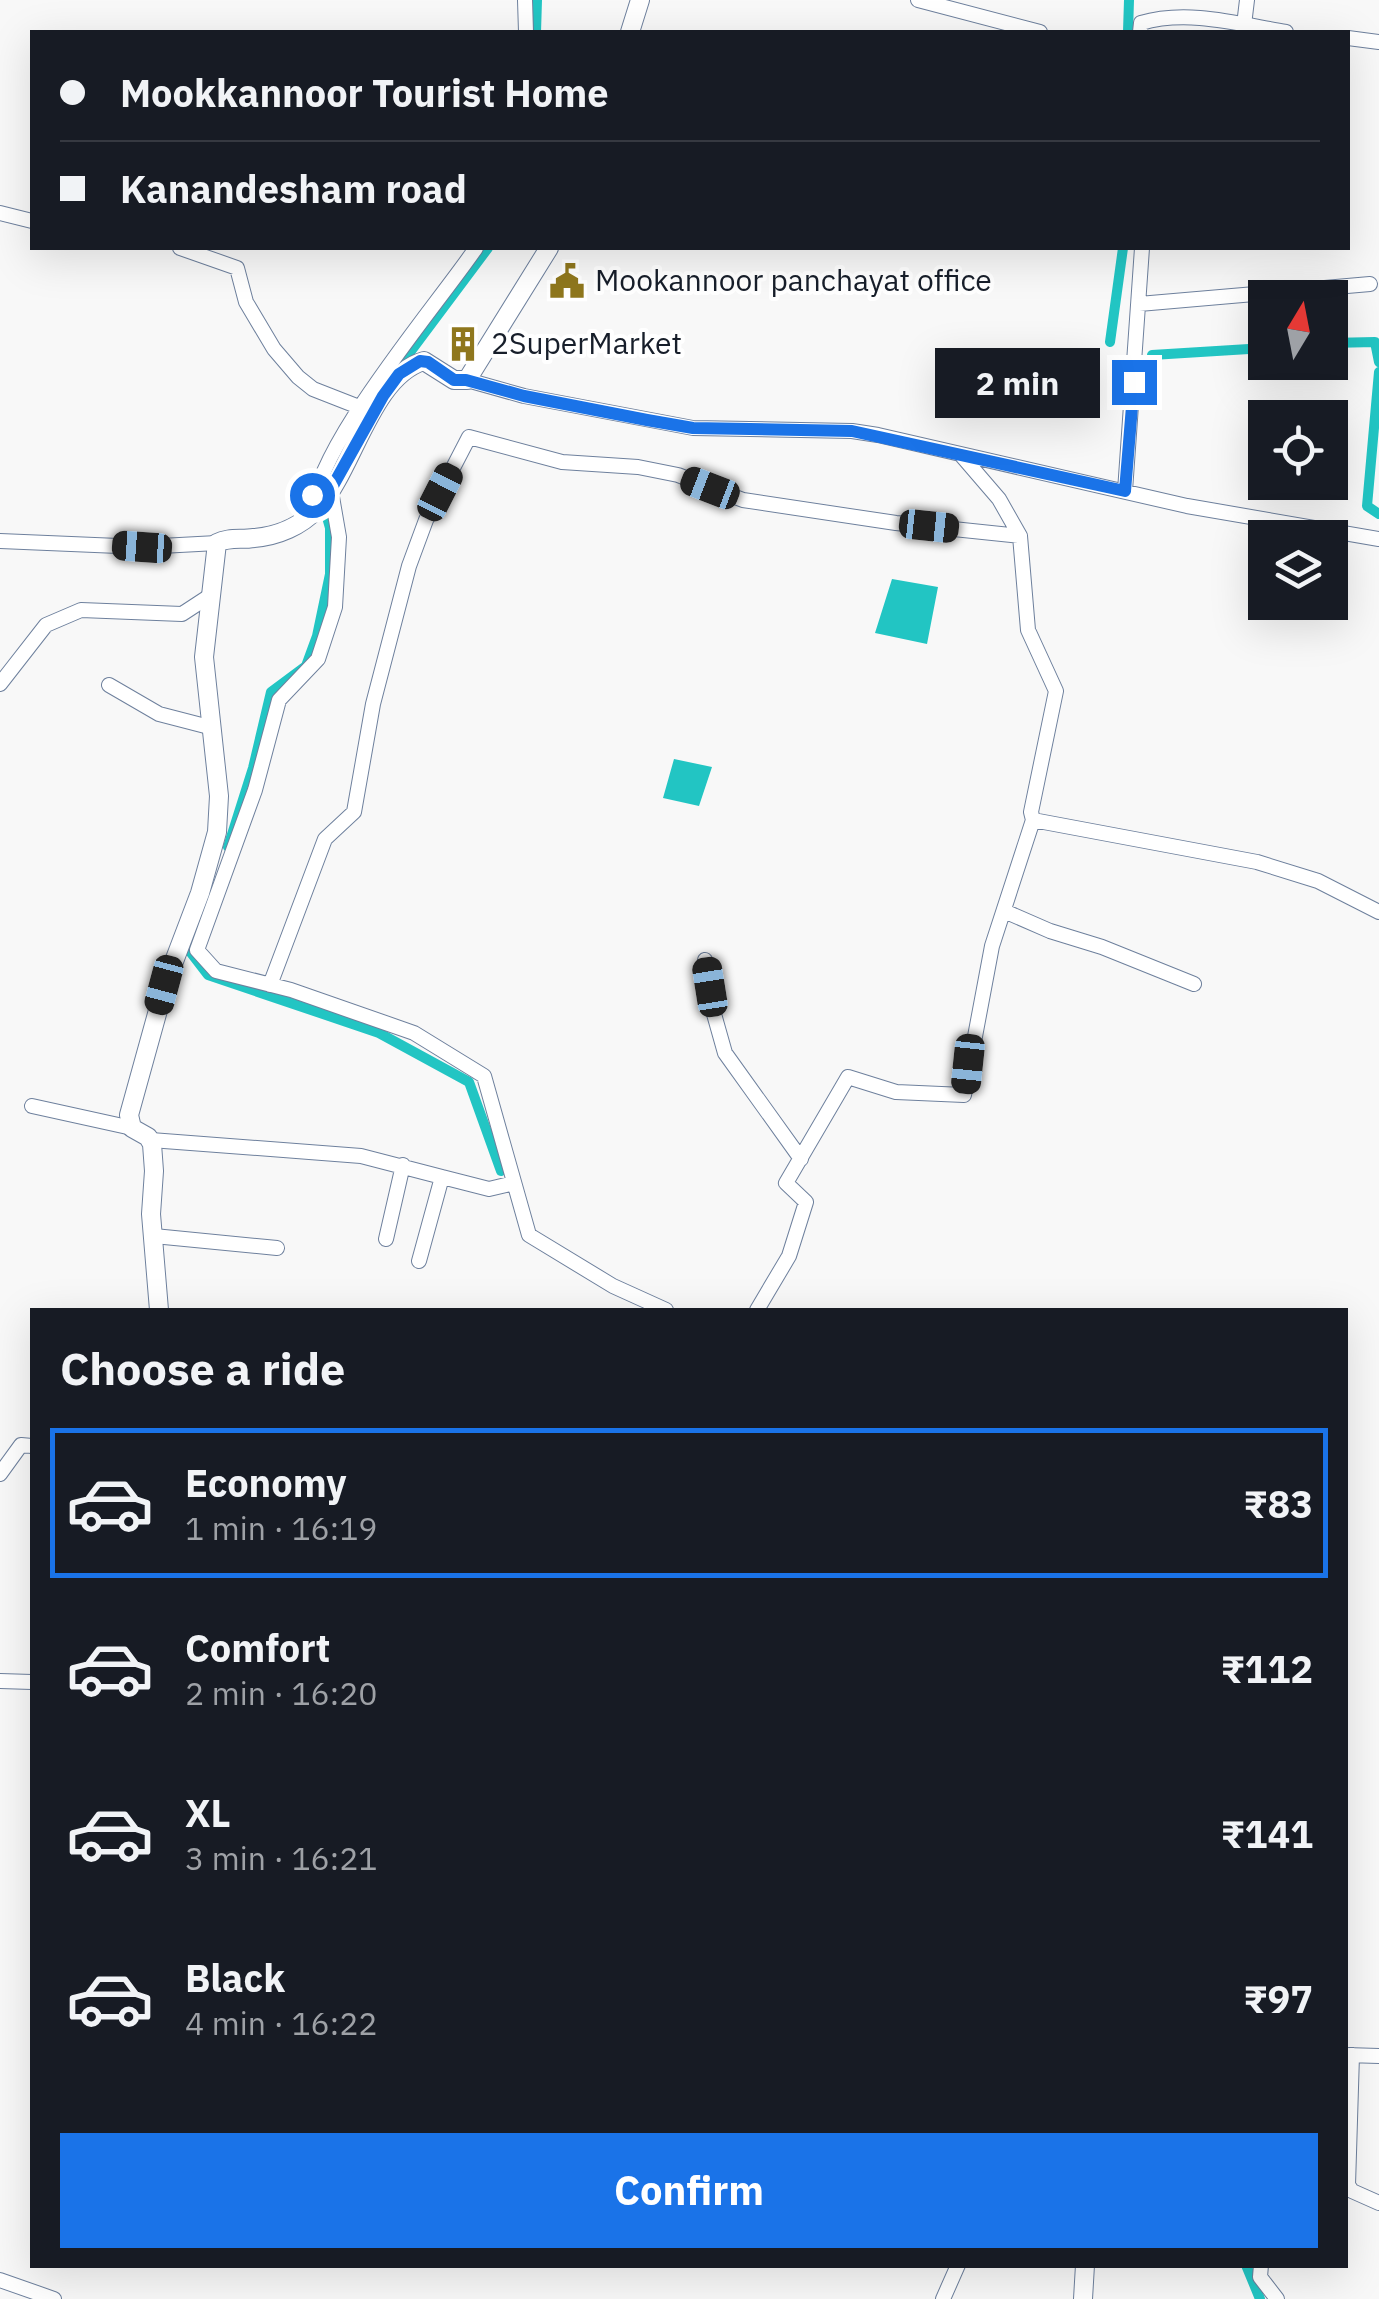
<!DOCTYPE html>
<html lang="en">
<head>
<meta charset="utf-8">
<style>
	:root { --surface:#171b24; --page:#20242c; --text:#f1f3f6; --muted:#9ea1a6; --line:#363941; --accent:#1a73e8 }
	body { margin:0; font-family:"IBM Plex Sans",sans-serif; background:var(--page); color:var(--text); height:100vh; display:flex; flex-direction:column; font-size:38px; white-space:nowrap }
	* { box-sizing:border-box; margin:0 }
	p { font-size:32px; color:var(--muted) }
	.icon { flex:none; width:55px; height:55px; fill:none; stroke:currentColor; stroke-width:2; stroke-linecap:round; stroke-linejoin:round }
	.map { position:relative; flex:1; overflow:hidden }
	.drawer { position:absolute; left:30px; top:1308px; width:1318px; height:960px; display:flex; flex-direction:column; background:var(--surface); border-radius:0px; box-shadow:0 10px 40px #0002 }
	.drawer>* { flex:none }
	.top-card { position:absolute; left:30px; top:30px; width:1320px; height:220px; border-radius:0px; box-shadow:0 10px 40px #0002; display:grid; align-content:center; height:220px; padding:0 30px; background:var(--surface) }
	.needle { width:65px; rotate:10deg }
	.controls { position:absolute; left:1248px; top:280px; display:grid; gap:20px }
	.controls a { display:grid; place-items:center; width:100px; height:100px; border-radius:0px; background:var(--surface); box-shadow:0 10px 40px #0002; font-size:50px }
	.end { position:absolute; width:45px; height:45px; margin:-22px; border:12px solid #1a73e8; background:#fff; box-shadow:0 0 0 5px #fff }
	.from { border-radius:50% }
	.bubble { position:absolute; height:70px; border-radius:0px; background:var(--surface); box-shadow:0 10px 40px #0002; font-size:32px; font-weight:800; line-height:70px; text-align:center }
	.car { position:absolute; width:30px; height:60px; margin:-30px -15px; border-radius:12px; box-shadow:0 0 8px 2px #0007; background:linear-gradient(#222 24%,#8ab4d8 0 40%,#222 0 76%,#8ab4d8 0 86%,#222 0) }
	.top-card b { display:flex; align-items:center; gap:35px; height:95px; font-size:38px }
	.top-card b+b { border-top:2px solid var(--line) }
	.top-card i { width:25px; height:25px; background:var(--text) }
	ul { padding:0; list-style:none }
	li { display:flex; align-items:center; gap:30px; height:150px; margin:0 20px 15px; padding:0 10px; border:5px solid transparent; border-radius:0px }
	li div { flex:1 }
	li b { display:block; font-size:38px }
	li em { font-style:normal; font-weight:800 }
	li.active { border-color:var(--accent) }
	li>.icon { width:90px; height:90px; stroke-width:1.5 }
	h2 { padding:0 30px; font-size:45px; line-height:120px }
	.primary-button { display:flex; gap:20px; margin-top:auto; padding:20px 30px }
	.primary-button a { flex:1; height:115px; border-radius:0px; background:var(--accent); color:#fff; font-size:40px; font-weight:800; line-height:115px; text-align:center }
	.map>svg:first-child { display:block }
	.water { fill:#22c5c3 }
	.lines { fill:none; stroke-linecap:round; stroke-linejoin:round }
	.canal { stroke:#22c5c3; stroke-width:10 }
	.minor-casing { stroke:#6e809d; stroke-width:16 }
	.major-casing { stroke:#6e809d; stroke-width:20 }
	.minor { stroke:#fff; stroke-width:14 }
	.major { stroke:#fff; stroke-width:18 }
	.route { stroke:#1a73e8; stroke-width:12 }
	.labels { text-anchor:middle; stroke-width:8; stroke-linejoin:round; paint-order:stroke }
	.poi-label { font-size:30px; fill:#171e2a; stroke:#fff; text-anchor:start }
</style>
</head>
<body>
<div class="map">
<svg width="1379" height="2299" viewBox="0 0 1379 2299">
	<rect width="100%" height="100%" fill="#f8f8f8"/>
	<!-- water -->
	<path class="water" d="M 892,579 L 938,587 L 927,644 L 875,633 Z
		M 674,759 L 712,767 L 699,806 L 663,798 Z"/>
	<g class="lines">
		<!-- canal -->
		<path class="canal" d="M 536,32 L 537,0
			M 1128,32 L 1129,0
			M 1110,342 L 1123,248
			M 1330,343 L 1375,342 L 1379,362
			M 1152,355 L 1265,348
			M 396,371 L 488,248
			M 1379,372 L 1367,506 L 1379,514
			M 228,847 L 253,768 L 271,692 L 306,666 L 317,636 L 330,574 L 330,528 L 323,503
			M 212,891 L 188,949 L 208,975 L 379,1033 L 469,1082 L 501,1171
			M 1246,2265 L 1260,2299"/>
		<defs>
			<path id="minor" d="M 525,0 L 526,32
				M 918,0 L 1040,32
				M 1244,25 L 1247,0
				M 1140,32 L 1141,23 C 1187,9 1239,24 1286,32
				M 1348,38 L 1379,42
				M 0,213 L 32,221
				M 180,248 L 237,268 L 246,302 L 274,349 L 298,377 L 313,389 L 359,407
				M 1139,304 L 1370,284
				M 467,380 L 524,396 L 693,428 L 852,431 L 878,435 L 1187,506 L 1379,539
				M 962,456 L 999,499 L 1020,536 L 1028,630 L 1056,691 L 1031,812 L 1033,820 L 1257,862 L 1318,881 L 1379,912
				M 331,491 L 339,537 L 335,607 L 318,659 L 279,700 L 255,790 L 197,950 L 216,971 L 291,990 L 414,1033 L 484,1076 L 529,1235 L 613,1286 L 666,1310
				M 1125,491 L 1142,248
				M 313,514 C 311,452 438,304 476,248
				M 0,541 L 142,547 L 217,543
				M 0,684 L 46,625 L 81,610 L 182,614 L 208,597
				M 109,685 L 159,714 L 213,728
				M 1004,911 L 1050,931 L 1102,947 L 1194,984
				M 705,960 L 714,1014 L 725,1053 L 801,1159
				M 270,985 L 325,839 L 354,812 L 373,704 L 409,566 L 426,520 L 469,437 L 562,462 L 638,467 L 678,475 L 743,500 L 896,523 L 1020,536
				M 32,1106 L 132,1128
				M 151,1140 L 361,1156 L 442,1177
				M 154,1236 L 277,1248
				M 386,1239 L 403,1165
				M 419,1261 L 442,1177 L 489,1189 L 514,1183
				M 757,1310 L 789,1256 L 806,1202 L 786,1183 L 848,1077 L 896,1092 L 964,1095 L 992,946 L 1033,820
				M 0,1474 L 21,1445 L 32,1446
				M 0,1681 L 32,1682
				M 1346,2055 L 1379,2056
				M 1352,2055 L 1348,2185 L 1352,2191 L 1379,2203
				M 1261,2265 L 1260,2277 L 1277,2299
				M 0,2280 L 54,2299
				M 943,2299 L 958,2265"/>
			<path id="major" d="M 630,32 L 640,0
				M 159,1310 L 151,1214 L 154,1171 L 152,1144 L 148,1137 L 132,1128 L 129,1115 L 165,985 L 200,893 L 217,832 L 219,796 L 204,657 L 217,543 C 228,537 241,540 254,538 C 278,536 301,526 317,509 C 353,471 371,376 424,361 L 454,380 L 467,380 L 549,248
				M 1083,2299 L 1085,2265"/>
		</defs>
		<!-- minor casing -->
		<use href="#minor" class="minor-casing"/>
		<!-- major casing -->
		<use href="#major" class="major-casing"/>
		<!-- minor -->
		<use href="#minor" class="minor"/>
		<!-- major -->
		<use href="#major" class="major"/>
	</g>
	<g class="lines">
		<!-- route -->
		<path class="route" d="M 312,495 L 313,514 L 330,491 L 383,396 L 399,374 L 420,361 L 428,362 L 454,380 L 466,380 L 524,396 L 647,420 L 693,428 L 852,431 L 1125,491 L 1134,382"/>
	</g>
	<!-- icons -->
	<defs>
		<symbol id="civic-bare" viewBox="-9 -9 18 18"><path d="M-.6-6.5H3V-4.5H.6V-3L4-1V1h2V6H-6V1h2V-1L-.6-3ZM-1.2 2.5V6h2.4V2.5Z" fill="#8f771d" stroke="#fff" stroke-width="2.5" paint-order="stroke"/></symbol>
		<symbol id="building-bare" viewBox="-9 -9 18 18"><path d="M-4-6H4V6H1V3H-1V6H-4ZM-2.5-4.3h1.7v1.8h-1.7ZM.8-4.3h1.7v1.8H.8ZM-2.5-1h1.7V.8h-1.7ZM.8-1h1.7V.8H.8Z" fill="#8f771d" stroke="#fff" stroke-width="2.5" paint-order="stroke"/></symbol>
	</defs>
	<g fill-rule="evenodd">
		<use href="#civic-bare" x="542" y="256" width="50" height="50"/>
		<use href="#building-bare" x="438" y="319" width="50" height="50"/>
	</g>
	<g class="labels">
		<!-- poi labels -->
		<g class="poi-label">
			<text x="595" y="291">Mookannoor panchayat office</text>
			<text x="491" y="354">2SuperMarket</text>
		</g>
	</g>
</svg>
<div class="controls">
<a><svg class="needle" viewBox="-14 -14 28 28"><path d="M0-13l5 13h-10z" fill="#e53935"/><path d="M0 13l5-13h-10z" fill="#9ea1a6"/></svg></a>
<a><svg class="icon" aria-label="locate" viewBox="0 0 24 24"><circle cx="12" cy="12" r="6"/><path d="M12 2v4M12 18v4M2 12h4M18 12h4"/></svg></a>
<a><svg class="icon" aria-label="layers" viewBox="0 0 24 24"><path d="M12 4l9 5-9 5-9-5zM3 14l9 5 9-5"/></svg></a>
</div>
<i class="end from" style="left:312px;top:495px"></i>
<i class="end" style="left:1134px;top:382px"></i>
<div class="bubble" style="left:935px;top:348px;width:165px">2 min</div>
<i class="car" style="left:710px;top:488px;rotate:291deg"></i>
<i class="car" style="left:440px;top:492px;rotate:27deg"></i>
<i class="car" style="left:929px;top:526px;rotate:96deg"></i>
<i class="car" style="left:142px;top:547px;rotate:274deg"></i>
<i class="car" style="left:164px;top:985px;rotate:195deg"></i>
<i class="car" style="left:710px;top:987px;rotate:351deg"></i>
<i class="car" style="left:968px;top:1064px;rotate:186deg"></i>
<div class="top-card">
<b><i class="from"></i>Mookkannoor Tourist Home</b>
<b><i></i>Kanandesham road</b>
</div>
<section class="drawer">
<h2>Choose a ride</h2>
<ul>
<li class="active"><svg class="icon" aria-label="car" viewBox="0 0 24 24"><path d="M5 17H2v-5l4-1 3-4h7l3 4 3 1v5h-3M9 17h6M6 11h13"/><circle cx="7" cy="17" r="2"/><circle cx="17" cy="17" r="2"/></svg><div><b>Economy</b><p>1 min · 16:19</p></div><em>₹83</em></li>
<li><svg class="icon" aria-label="car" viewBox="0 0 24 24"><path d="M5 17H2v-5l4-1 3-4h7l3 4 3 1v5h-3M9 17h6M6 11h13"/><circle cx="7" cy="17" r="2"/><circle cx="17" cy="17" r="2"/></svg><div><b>Comfort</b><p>2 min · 16:20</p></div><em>₹112</em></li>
<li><svg class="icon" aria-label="car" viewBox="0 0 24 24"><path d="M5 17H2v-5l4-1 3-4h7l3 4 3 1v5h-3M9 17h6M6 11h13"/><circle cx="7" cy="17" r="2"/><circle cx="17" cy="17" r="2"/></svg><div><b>XL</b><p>3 min · 16:21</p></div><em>₹141</em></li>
<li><svg class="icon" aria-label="car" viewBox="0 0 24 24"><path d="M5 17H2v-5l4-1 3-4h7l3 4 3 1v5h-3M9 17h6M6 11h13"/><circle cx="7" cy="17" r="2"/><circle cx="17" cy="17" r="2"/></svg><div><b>Black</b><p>4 min · 16:22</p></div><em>₹97</em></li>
</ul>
<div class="primary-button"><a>Confirm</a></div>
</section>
</div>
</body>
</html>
